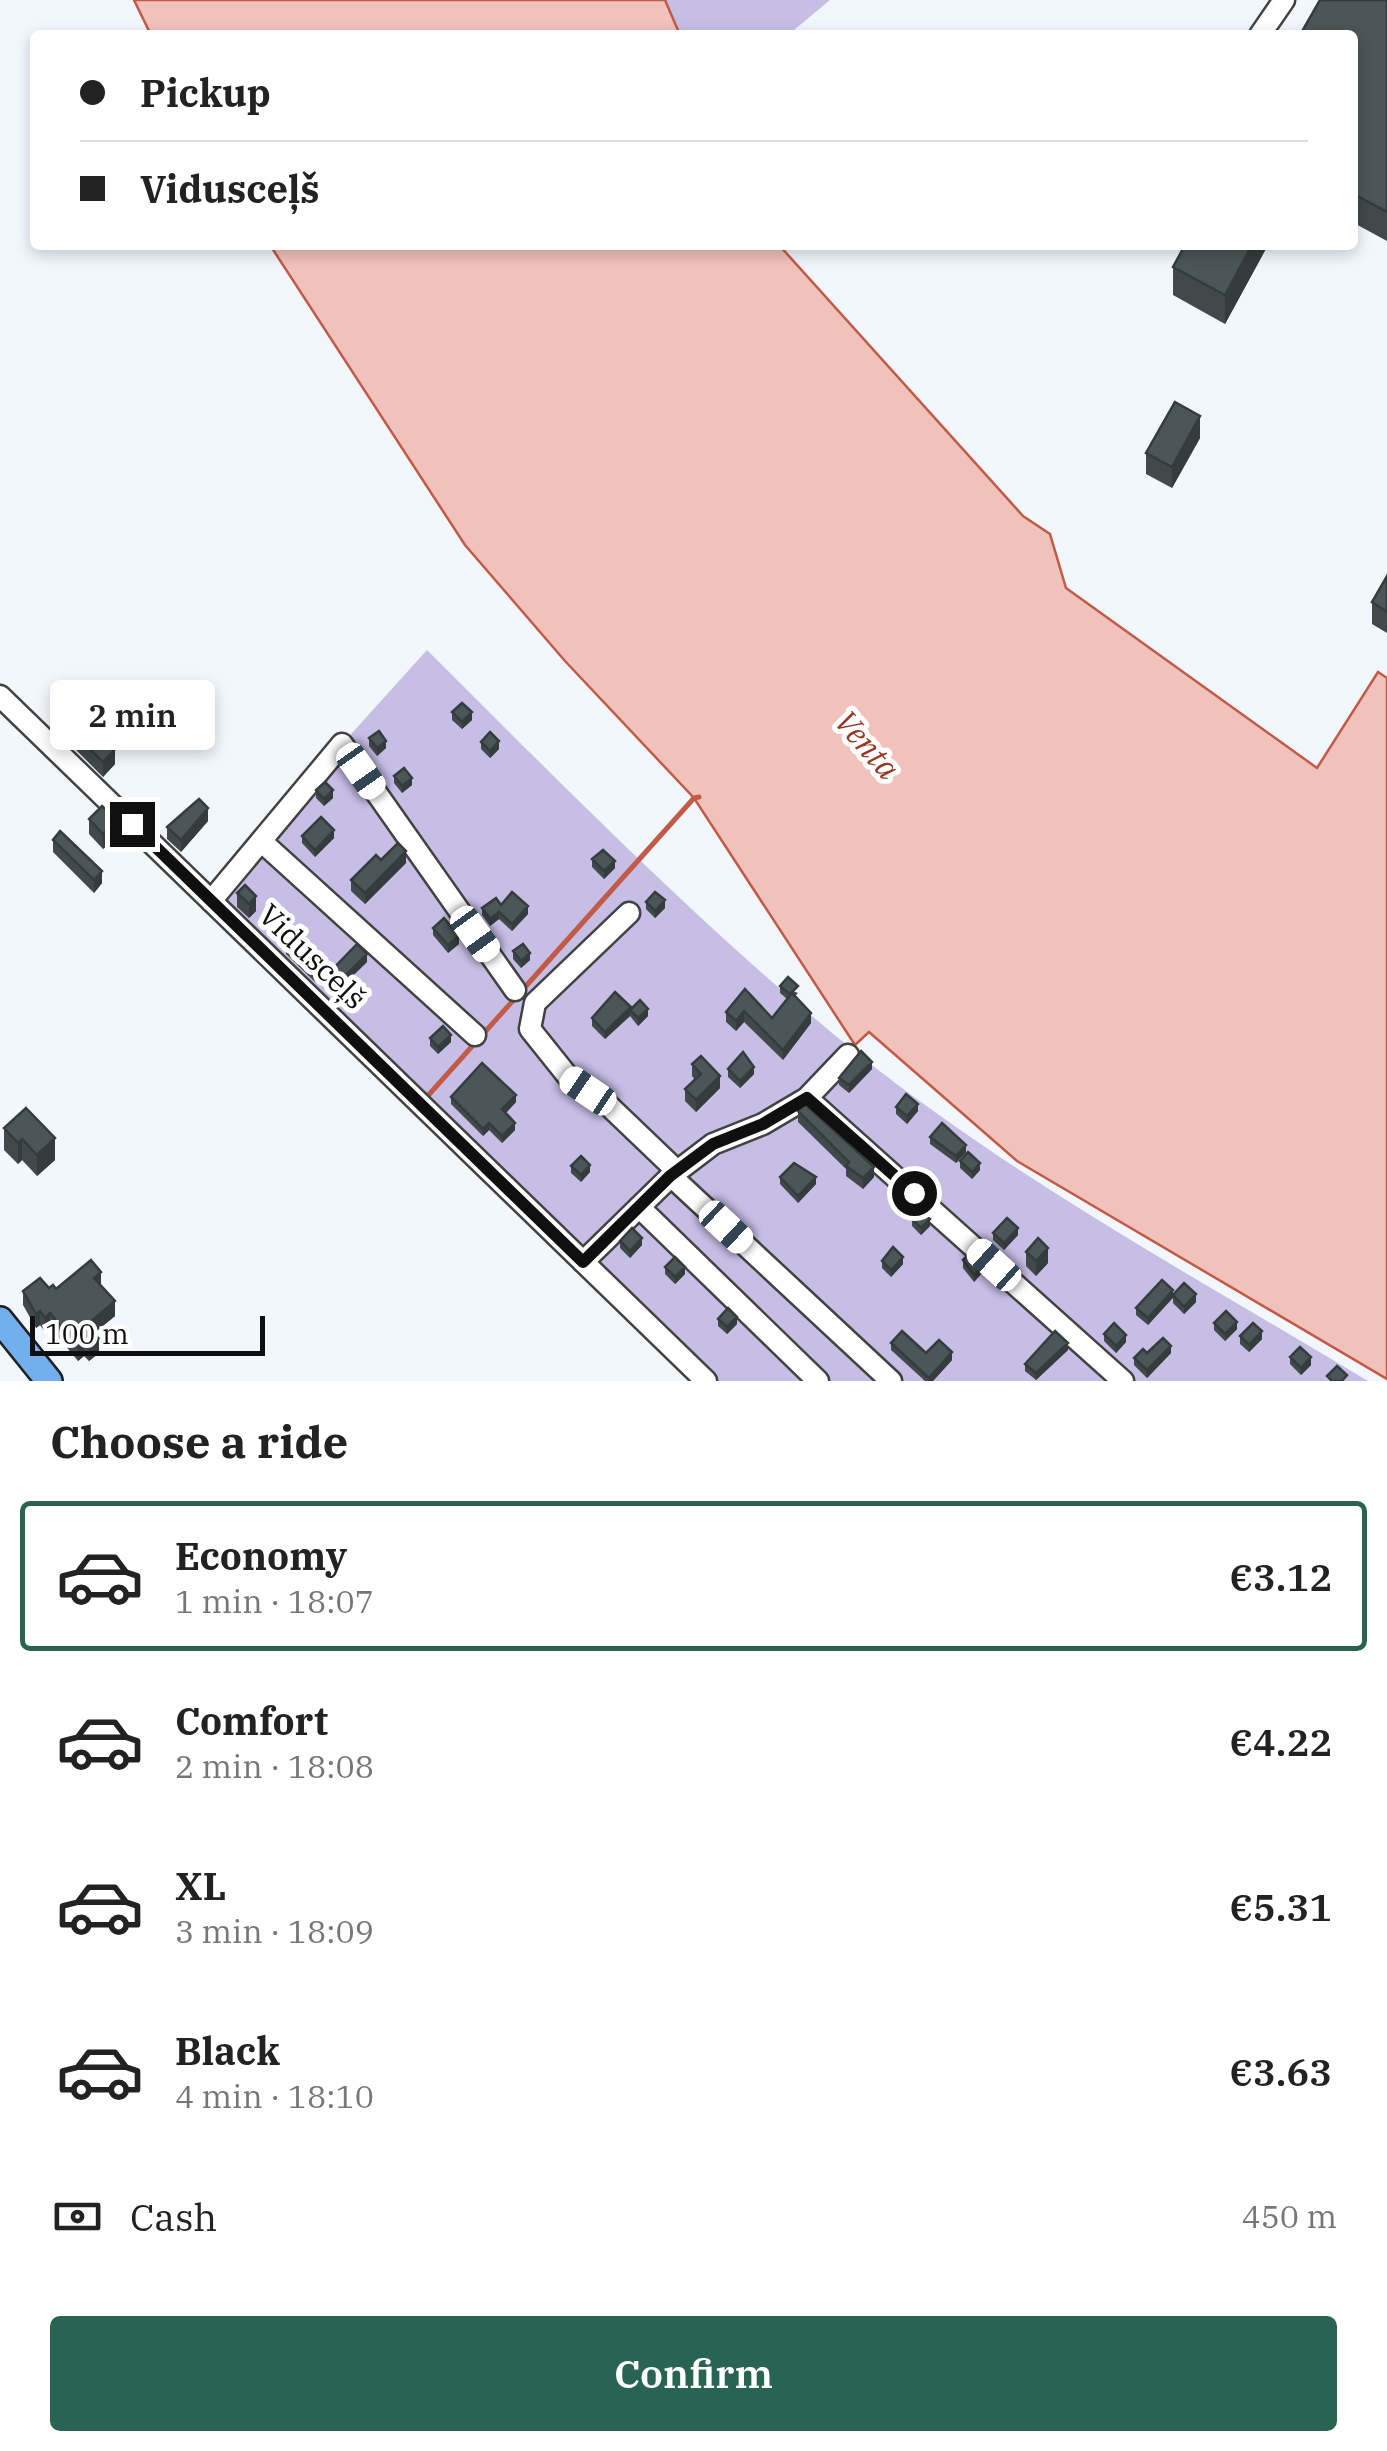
<!DOCTYPE html>
<html lang="en">
<head>
<meta charset="utf-8">
<style>
	:root { --surface:#fff; --page:#f2f2f2; --text:#222; --muted:#767676; --line:#e0e0e0; --accent:#296352 }
	body { margin:0; font-family:"IBM Plex Serif",serif; background:var(--page); color:var(--text); height:100vh; display:flex; flex-direction:column; font-size:38px; white-space:nowrap }
	* { box-sizing:border-box; margin:0 }
	p { font-size:32px; color:var(--muted) }
	.icon { flex:none; width:55px; height:55px; fill:none; stroke:currentColor; stroke-width:2; stroke-linecap:round; stroke-linejoin:round }
	.map { position:relative; height:1381px; overflow:hidden }
	.panel { display:flex; flex-direction:column; background:var(--surface); flex:1 }
	.panel>* { flex:none }
	.hud { position:absolute; left:30px; top:30px; width:1328px; height:220px; border-radius:10px; box-shadow:0 5px 15px #0003; display:grid; align-content:center; height:220px; padding:0 50px; background:var(--surface) }
	.scale { position:absolute; left:30px; bottom:25px; width:235px; box-sizing:border-box; padding-left:10px; border:5px solid #0f0f0f; border-top:0; font-size:28px; line-height:35px; white-space:nowrap; color:#0f0f0f; -webkit-text-stroke:8px #fff; paint-order:stroke }
	.end { position:absolute; width:45px; height:45px; margin:-22px; border:12px solid #0f0f0f; background:#fff; box-shadow:0 0 0 5px #fff }
	.from { border-radius:50% }
	.bubble { position:absolute; height:70px; border-radius:10px; background:var(--surface); box-shadow:0 5px 15px #0003; font-size:32px; font-weight:600; line-height:70px; text-align:center }
	.car { position:absolute; width:30px; height:60px; margin:-30px -15px; border-radius:12px; box-shadow:0 0 8px 2px #0007; background:linear-gradient(#fff 24%,#345 0 40%,#fff 0 76%,#345 0 86%,#fff 0) }
	.hud b { display:flex; align-items:center; gap:35px; height:95px; font-size:38px }
	.hud b+b { border-top:2px solid var(--line) }
	.hud i { width:25px; height:25px; background:var(--text) }
	ul { padding:0; list-style:none }
	li { display:flex; align-items:center; gap:30px; height:150px; margin:0 20px 15px; padding:0 30px; border:5px solid transparent; border-radius:10px }
	li div { flex:1 }
	li b { display:block; font-size:38px }
	li em { font-style:normal; font-weight:600 }
	li.on { border-color:var(--accent) }
	li>.icon { width:90px; height:90px; stroke-width:1.5 }
	h2 { padding:0 50px; font-size:45px; line-height:120px }
	.pay { display:flex; align-items:center; gap:25px; height:110px; padding:0 50px; font-size:38px }
	.pay p { margin-inline-start:auto }
	.action { display:flex; gap:20px; margin-top:auto; padding:20px 50px }
	.action a { flex:1; height:115px; border-radius:10px; background:var(--accent); color:#fff; font-size:40px; font-weight:600; line-height:115px; text-align:center }
	.map>svg:first-child { display:block }
	.green { fill:#c7bee6 }
	.water { fill:#f1c2bb; stroke:#c25a48; stroke-width:2.5 }
	.lines { fill:none; stroke-linecap:round; stroke-linejoin:round }
	.stream { stroke:#c25a48; stroke-width:5 }
	.minor-casing { stroke:#424242; stroke-width:25 }
	.major-casing { stroke:#202020; stroke-width:30 }
	.minor { stroke:#fff; stroke-width:20 }
	.major { stroke:#73afec; stroke-width:25 }
	.wall { fill:#41494b }
	.shaded-wall { fill:#353c3d }
	.building { fill:#4c5557; stroke:#353c3d; stroke-width:2.5 }
	.route { stroke:#0f0f0f; stroke-width:12 }
	.labels { text-anchor:middle; stroke-width:10; stroke-linejoin:round; paint-order:stroke }
	.street-label { font-size:30px; fill:#0f0f0f; stroke:#fff }
	.water-label { font-size:32px; font-style:italic; fill:#963822; stroke:#fff }
</style>
</head>
<body>
<div class="map">
<svg width="1387" height="1381" viewBox="0 0 1387 1381">
	<rect width="100%" height="100%" fill="#f2f7fe"/>
	<!-- green -->
	<path class="green" d="M 665,0 L 830,0 L 788,35 L 680,35 Z
		M 427,650 C 566,788 705,931 858,1054 C 1016,1180 1195,1277 1368,1381 L 715,1381 L 212,888 Z"/>
	<!-- water -->
	<path class="water" d="M 134,0 L 665,0 L 680,35 L 151,35 Z
		M 270,245 L 779,245 L 1023,516 L 1050,534 L 1066,588 L 1317,768 L 1378,672 L 1387,678 L 1387,1379 L 1017,1161 L 869,1032 L 855,1045 L 694,798 L 565,661 L 465,545 Z"/>
	<g class="lines">
		<!-- stream -->
		<path class="stream" d="M 425,1099 L 694,798 L 699,797"/>
		<defs>
			<path id="minor" d="M 1260,35 L 1284,0
				M 0,696 L 706,1381
				M 261,841 L 475,1035
				M 211,901 L 342,744 L 515,990
				M 629,913 L 535,1003 L 530,1029 L 570,1079 L 607,1104 L 677,1171
				M 807,1098 L 1123,1381
				M 671,1176 L 891,1381
				M 639,1207 L 818,1381
				M 583,1262 L 671,1176 L 713,1144 L 763,1124 L 807,1098 L 848,1055"/>
			<path id="major" d="M 0,1320 L 49,1381"/>
		</defs>
		<!-- minor casing -->
		<use href="#minor" class="minor-casing"/>
		<!-- major casing -->
		<use href="#major" class="major-casing"/>
		<!-- minor -->
		<use href="#minor" class="minor"/>
		<!-- major -->
		<use href="#major" class="major"/>
	</g>
	<!-- wall -->
	<path class="wall" d="M 1387,0 L 1387,241 L 1352,222 L 1352,35 Z
		M 1185,245 L 1268,245 L 1225,324 L 1173,295 L 1173,267 Z
		M 1200,438 L 1172,488 L 1146,474 L 1146,453 Z
		M 1387,576 L 1387,633 L 1372,624 L 1372,602 Z
		M 452,712 L 472,720 L 462,729 L 452,720 Z
		M 72,732 L 115,764 L 103,777 L 72,746 Z
		M 369,738 L 386,748 L 377,756 L 369,746 Z
		M 481,742 L 499,749 L 490,758 L 481,749 Z
		M 394,776 L 412,785 L 402,793 L 394,783 Z
		M 316,790 L 333,798 L 324,806 L 316,798 Z
		M 89,819 L 117,836 L 103,849 L 89,834 Z
		M 208,821 L 181,852 L 167,839 L 167,827 Z
		M 302,836 L 334,838 L 315,857 L 302,843 Z
		M 53,840 L 102,883 L 94,893 L 53,852 Z
		M 592,859 L 615,868 L 604,879 L 592,867 Z
		M 406,863 L 365,904 L 351,891 L 351,880 Z
		M 237,893 L 256,911 L 249,918 L 237,907 Z
		M 646,902 L 665,908 L 655,918 L 646,909 Z
		M 501,905 L 528,914 L 512,931 L 499,919 L 490,926 L 482,915 L 482,908 Z
		M 433,928 L 459,944 L 448,953 L 433,935 Z
		M 286,947 L 323,974 L 315,982 L 286,954 Z
		M 513,951 L 530,960 L 521,968 L 513,959 Z
		M 367,962 L 337,991 L 328,982 L 328,974 Z
		M 780,986 L 798,993 L 795,996 L 811,1023 L 783,1060 L 744,1022 L 736,1031 L 726,1022 L 726,1012 L 745,989 L 772,1018 L 787,999 L 780,993 Z
		M 631,1007 L 648,1016 L 638,1026 L 630,1016 L 605,1039 L 592,1026 L 592,1018 Z
		M 430,1038 L 451,1042 L 438,1054 L 430,1046 Z
		M 692,1064 L 720,1088 L 696,1112 L 685,1101 L 685,1089 L 695,1080 L 692,1076 Z
		M 728,1069 L 754,1074 L 740,1088 L 728,1077 Z
		M 872,1069 L 849,1093 L 839,1085 L 839,1078 Z
		M 451,1097 L 516,1102 L 506,1113 L 515,1130 L 502,1143 L 489,1130 L 483,1136 L 451,1104 Z
		M 896,1107 L 918,1111 L 907,1124 L 896,1114 Z
		M 798,1111 L 874,1177 L 863,1189 L 846,1176 L 846,1169 L 798,1122 Z
		M 4,1128 L 55,1160 L 37,1176 L 22,1160 L 18,1164 L 4,1150 Z
		M 930,1137 L 966,1152 L 956,1163 L 930,1144 Z
		M 960,1161 L 980,1170 L 972,1179 L 960,1168 Z
		M 571,1166 L 590,1172 L 581,1182 L 571,1173 Z
		M 780,1177 L 816,1184 L 798,1203 L 780,1184 Z
		M 912,1219 L 930,1226 L 921,1235 L 912,1226 Z
		M 993,1233 L 1018,1235 L 1004,1250 L 993,1240 Z
		M 620,1241 L 642,1245 L 630,1258 L 620,1248 Z
		M 1026,1252 L 1048,1263 L 1036,1276 L 1026,1266 Z
		M 963,1260 L 982,1273 L 974,1282 L 963,1268 Z
		M 882,1261 L 903,1264 L 891,1277 L 882,1268 Z
		M 665,1267 L 685,1274 L 675,1284 L 665,1274 Z
		M 101,1286 L 115,1316 L 94,1333 L 99,1353 L 89,1361 L 84,1356 L 78,1361 L 50,1327 L 45,1332 L 40,1325 L 36,1328 L 23,1305 L 23,1291 Z
		M 1173,1295 L 1196,1302 L 1184,1314 L 1173,1303 L 1173,1298 L 1148,1325 L 1136,1315 L 1136,1308 Z
		M 718,1319 L 737,1324 L 727,1334 L 718,1326 Z
		M 1214,1323 L 1237,1329 L 1225,1341 L 1214,1330 Z
		M 1104,1334 L 1126,1342 L 1116,1353 L 1104,1341 Z
		M 1240,1336 L 1262,1339 L 1249,1352 L 1240,1344 Z
		M 891,1343 L 952,1360 L 933,1381 L 925,1381 L 891,1350 Z
		M 1068,1350 L 1036,1380 L 1025,1371 L 1025,1364 Z
		M 1147,1353 L 1171,1353 L 1147,1378 L 1134,1365 L 1134,1358 Z
		M 1290,1357 L 1311,1365 L 1301,1375 L 1290,1364 Z"/>
	<!-- shaded-wall -->
	<path class="shaded-wall" d="M 1252,245 L 1268,245 L 1225,324 L 1225,295 Z
		M 1200,416 L 1200,438 L 1172,488 L 1172,467 Z
		M 472,712 L 472,720 L 462,729 L 462,722 Z
		M 386,741 L 386,748 L 377,756 L 377,748 Z
		M 499,741 L 499,749 L 490,758 L 490,751 Z
		M 115,749 L 115,764 L 103,777 L 103,762 Z
		M 412,778 L 412,785 L 402,793 L 402,786 Z
		M 333,790 L 333,798 L 324,806 L 324,799 Z
		M 208,808 L 208,821 L 181,852 L 181,840 Z
		M 117,821 L 117,836 L 103,849 L 103,834 Z
		M 334,830 L 334,838 L 315,857 L 315,850 Z
		M 406,851 L 406,863 L 365,904 L 365,893 Z
		M 615,861 L 615,868 L 604,879 L 604,871 Z
		M 102,871 L 102,883 L 94,893 L 94,880 Z
		M 256,896 L 256,911 L 249,918 L 249,904 Z
		M 665,900 L 665,908 L 655,918 L 655,911 Z
		M 528,906 L 528,914 L 512,931 L 512,924 Z
		M 499,912 L 499,919 L 490,926 L 490,919 Z
		M 459,936 L 459,944 L 448,953 L 448,945 Z
		M 530,953 L 530,960 L 521,968 L 521,961 Z
		M 367,954 L 367,962 L 337,991 L 337,984 Z
		M 323,967 L 323,974 L 315,982 L 315,975 Z
		M 631,1007 L 630,1016 L 605,1039 L 605,1032 Z
		M 648,1009 L 648,1016 L 638,1026 L 638,1018 Z
		M 744,1011 L 744,1022 L 736,1031 L 736,1021 Z
		M 811,1013 L 811,1023 L 783,1060 L 783,1050 Z
		M 451,1035 L 451,1042 L 438,1054 L 438,1047 Z
		M 872,1062 L 872,1069 L 849,1093 L 849,1085 Z
		M 754,1067 L 754,1074 L 740,1088 L 740,1081 Z
		M 720,1076 L 720,1088 L 696,1112 L 696,1100 Z
		M 516,1095 L 516,1102 L 502,1117 L 502,1109 Z
		M 918,1104 L 918,1111 L 907,1124 L 907,1116 Z
		M 489,1123 L 489,1130 L 483,1136 L 483,1129 Z
		M 515,1123 L 515,1130 L 502,1143 L 502,1136 Z
		M 55,1138 L 55,1160 L 37,1176 L 37,1155 Z
		M 22,1139 L 22,1160 L 18,1164 L 18,1143 Z
		M 966,1145 L 966,1152 L 956,1163 L 956,1156 Z
		M 980,1163 L 980,1170 L 972,1179 L 972,1172 Z
		M 590,1165 L 590,1172 L 581,1182 L 581,1175 Z
		M 874,1167 L 874,1177 L 863,1189 L 863,1178 Z
		M 816,1177 L 816,1184 L 798,1203 L 798,1196 Z
		M 930,1219 L 930,1226 L 921,1235 L 921,1228 Z
		M 1018,1228 L 1018,1235 L 1004,1250 L 1004,1243 Z
		M 642,1238 L 642,1245 L 630,1258 L 630,1251 Z
		M 1048,1248 L 1048,1263 L 1036,1276 L 1036,1261 Z
		M 903,1257 L 903,1264 L 891,1277 L 891,1270 Z
		M 982,1266 L 982,1273 L 974,1282 L 974,1275 Z
		M 685,1267 L 685,1274 L 675,1284 L 675,1277 Z
		M 101,1272 L 101,1286 L 94,1278 Z
		M 1173,1290 L 1173,1297 L 1148,1325 L 1148,1318 Z
		M 1196,1294 L 1196,1302 L 1184,1314 L 1184,1307 Z
		M 115,1301 L 115,1316 L 87,1339 L 87,1325 Z
		M 40,1311 L 40,1325 L 36,1328 L 36,1314 Z
		M 50,1313 L 50,1327 L 45,1332 L 45,1318 Z
		M 737,1317 L 737,1324 L 727,1334 L 727,1327 Z
		M 1237,1322 L 1237,1329 L 1225,1341 L 1225,1334 Z
		M 1262,1331 L 1262,1339 L 1249,1352 L 1249,1345 Z
		M 1126,1335 L 1126,1342 L 1116,1353 L 1116,1346 Z
		M 99,1339 L 99,1353 L 89,1361 L 89,1347 Z
		M 84,1342 L 84,1356 L 78,1361 L 78,1347 Z
		M 1068,1343 L 1068,1350 L 1036,1380 L 1036,1373 Z
		M 1171,1346 L 1171,1353 L 1147,1378 L 1147,1370 Z
		M 952,1352 L 952,1360 L 933,1381 L 929,1381 L 929,1378 Z
		M 1311,1357 L 1311,1365 L 1301,1375 L 1301,1368 Z"/>
	<!-- building -->
	<path class="building" d="M 1320,0 L 1387,0 L 1387,212 L 1352,193 L 1352,35 L 1300,35 Z
		M 1185,245 L 1252,245 L 1225,295 L 1173,267 Z
		M 1175,402 L 1200,416 L 1172,467 L 1146,453 Z
		M 1387,576 L 1387,612 L 1372,602 Z
		M 462,703 L 472,712 L 462,722 L 452,712 Z
		M 82,720 L 115,749 L 103,762 L 72,732 Z
		M 379,731 L 386,741 L 377,748 L 369,738 Z
		M 490,732 L 499,741 L 490,751 L 481,742 Z
		M 404,768 L 412,778 L 402,786 L 394,776 Z
		M 325,782 L 333,790 L 324,799 L 316,790 Z
		M 199,799 L 208,808 L 181,840 L 167,827 Z
		M 102,806 L 117,821 L 103,834 L 89,819 Z
		M 321,817 L 334,830 L 315,850 L 302,836 Z
		M 60,831 L 102,871 L 94,880 L 53,840 Z
		M 398,843 L 406,851 L 365,893 L 351,880 L 376,855 L 381,860 Z
		M 603,850 L 615,861 L 604,871 L 592,859 Z
		M 245,885 L 256,896 L 249,904 L 237,893 Z
		M 512,892 L 528,906 L 512,924 L 499,912 L 490,919 L 482,908 L 496,898 L 501,905 Z
		M 655,892 L 665,900 L 655,911 L 646,902 Z
		M 444,918 L 459,936 L 448,945 L 433,928 Z
		M 295,938 L 323,967 L 315,975 L 286,947 Z
		M 357,944 L 367,954 L 337,984 L 328,974 Z
		M 523,944 L 530,953 L 521,961 L 513,951 Z
		M 788,977 L 798,986 L 790,994 L 780,986 Z
		M 745,989 L 772,1018 L 792,993 L 811,1013 L 783,1050 L 744,1011 L 736,1021 L 726,1012 Z
		M 615,992 L 631,1007 L 605,1032 L 592,1018 Z
		M 640,1000 L 648,1009 L 638,1018 L 630,1010 Z
		M 443,1026 L 451,1035 L 438,1047 L 430,1038 Z
		M 861,1051 L 872,1062 L 849,1085 L 839,1078 Z
		M 743,1052 L 754,1067 L 740,1081 L 728,1069 Z
		M 701,1056 L 720,1076 L 696,1100 L 685,1089 L 701,1074 L 692,1064 Z
		M 482,1063 L 516,1095 L 502,1109 L 515,1123 L 502,1136 L 489,1123 L 483,1129 L 451,1097 Z
		M 906,1094 L 918,1104 L 907,1116 L 896,1107 Z
		M 805,1104 L 874,1167 L 863,1178 L 846,1166 L 849,1162 L 798,1111 Z
		M 26,1108 L 55,1138 L 37,1155 L 22,1139 L 18,1143 L 4,1128 Z
		M 942,1123 L 966,1145 L 956,1156 L 930,1137 Z
		M 968,1152 L 980,1163 L 972,1172 L 960,1161 Z
		M 581,1156 L 590,1165 L 581,1175 L 571,1166 Z
		M 794,1163 L 816,1177 L 798,1196 L 780,1177 Z
		M 917,1208 L 930,1219 L 921,1228 L 912,1219 Z
		M 1007,1218 L 1018,1228 L 1004,1243 L 993,1233 Z
		M 632,1228 L 642,1238 L 630,1251 L 620,1241 Z
		M 1038,1238 L 1048,1248 L 1036,1261 L 1026,1252 Z
		M 893,1247 L 903,1257 L 891,1270 L 882,1261 Z
		M 969,1254 L 982,1266 L 974,1275 L 963,1260 Z
		M 675,1257 L 685,1267 L 675,1277 L 665,1267 Z
		M 91,1260 L 101,1272 L 94,1278 L 115,1301 L 87,1325 L 99,1339 L 89,1347 L 84,1342 L 78,1347 L 50,1313 L 45,1318 L 40,1311 L 36,1314 L 23,1291 L 40,1278 L 49,1288 L 53,1285 L 56,1289 Z
		M 1162,1280 L 1173,1290 L 1148,1318 L 1136,1308 Z
		M 1184,1283 L 1196,1294 L 1184,1307 L 1173,1295 Z
		M 728,1308 L 737,1317 L 727,1327 L 718,1319 Z
		M 1226,1311 L 1237,1322 L 1225,1334 L 1214,1323 Z
		M 1114,1323 L 1126,1335 L 1116,1346 L 1104,1334 Z
		M 1253,1323 L 1262,1331 L 1249,1345 L 1240,1336 Z
		M 902,1331 L 926,1353 L 939,1340 L 952,1352 L 929,1378 L 891,1343 Z
		M 1055,1331 L 1068,1343 L 1036,1373 L 1025,1364 Z
		M 1163,1338 L 1171,1346 L 1147,1370 L 1134,1358 L 1143,1349 L 1147,1353 Z
		M 1300,1347 L 1311,1357 L 1301,1368 L 1290,1357 Z
		M 1337,1366 L 1347,1375 L 1342,1381 L 1332,1381 L 1327,1376 Z"/>
	<g class="lines">
		<!-- route -->
		<path class="route" d="M 132,824 L 583,1262 L 670,1176 L 713,1144 L 763,1124 L 807,1098 L 914,1193"/>
	</g>
	<g class="labels">
		<!-- street labels -->
		<g class="street-label">
			<text transform="translate(312 957) rotate(44)" y="10">Vidusceļš</text>
		</g>
		<!-- water labels -->
		<g class="water-label">
			<text transform="translate(867 745) rotate(49)" y="11">Venta</text>
		</g>
	</g>
</svg>
<div class="scale">100 m</div>
<i class="end from" style="left:914px;top:1193px"></i>
<i class="end" style="left:132px;top:824px"></i>
<div class="bubble" style="left:50px;top:680px;width:165px">2 min</div>
<i class="car" style="left:361px;top:771px;rotate:145deg"></i>
<i class="car" style="left:475px;top:934px;rotate:144deg"></i>
<i class="car" style="left:588px;top:1091px;rotate:304deg"></i>
<i class="car" style="left:726px;top:1227px;rotate:133deg"></i>
<i class="car" style="left:994px;top:1265px;rotate:312deg"></i>
<div class="hud">
<b><i class="from"></i>Pickup</b>
<b><i></i>Vidusceļš</b>
</div>
</div>
<section class="panel">
<h2>Choose a ride</h2>
<ul>
<li class="on"><svg class="icon" aria-label="car" viewBox="0 0 24 24"><path d="M5 17H2v-5l4-1 3-4h7l3 4 3 1v5h-3M9 17h6M6 11h13"/><circle cx="7" cy="17" r="2"/><circle cx="17" cy="17" r="2"/></svg><div><b>Economy</b><p>1 min · 18:07</p></div><em>€3.12</em></li>
<li><svg class="icon" aria-label="car" viewBox="0 0 24 24"><path d="M5 17H2v-5l4-1 3-4h7l3 4 3 1v5h-3M9 17h6M6 11h13"/><circle cx="7" cy="17" r="2"/><circle cx="17" cy="17" r="2"/></svg><div><b>Comfort</b><p>2 min · 18:08</p></div><em>€4.22</em></li>
<li><svg class="icon" aria-label="car" viewBox="0 0 24 24"><path d="M5 17H2v-5l4-1 3-4h7l3 4 3 1v5h-3M9 17h6M6 11h13"/><circle cx="7" cy="17" r="2"/><circle cx="17" cy="17" r="2"/></svg><div><b>XL</b><p>3 min · 18:09</p></div><em>€5.31</em></li>
<li><svg class="icon" aria-label="car" viewBox="0 0 24 24"><path d="M5 17H2v-5l4-1 3-4h7l3 4 3 1v5h-3M9 17h6M6 11h13"/><circle cx="7" cy="17" r="2"/><circle cx="17" cy="17" r="2"/></svg><div><b>Black</b><p>4 min · 18:10</p></div><em>€3.63</em></li>
</ul>
<div class="pay"><svg class="icon" aria-label="cash" viewBox="0 0 24 24"><path d="M3 7h18v10H3z"/><circle cx="12" cy="12" r="2"/></svg>Cash<p>450 m</p></div>
<div class="action"><a>Confirm</a></div>
</section>
</body>
</html>
